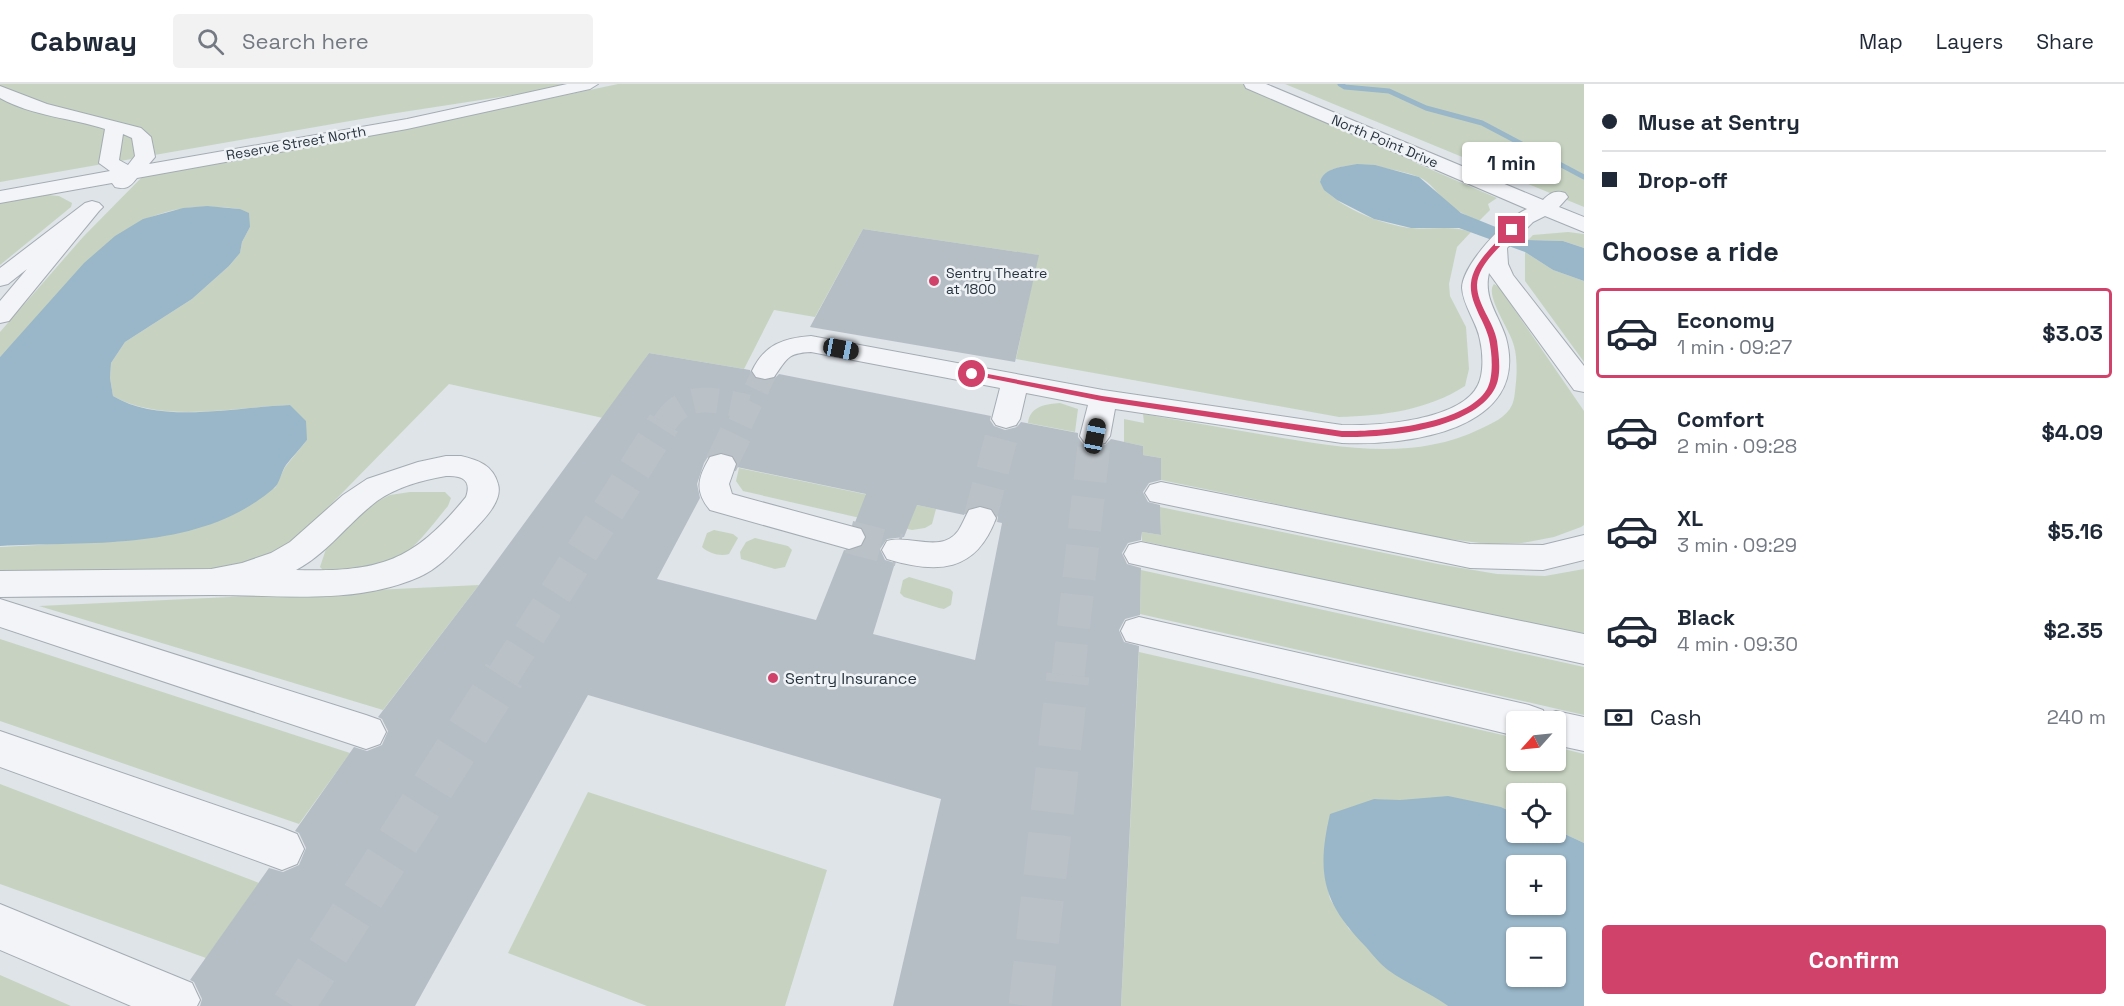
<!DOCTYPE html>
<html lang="en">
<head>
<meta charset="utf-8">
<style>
	:root { --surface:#fff; --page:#f2f2f3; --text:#1f2937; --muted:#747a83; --line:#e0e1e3; --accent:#d0426a }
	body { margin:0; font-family:"Space Grotesk",sans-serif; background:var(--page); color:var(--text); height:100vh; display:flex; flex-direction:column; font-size:22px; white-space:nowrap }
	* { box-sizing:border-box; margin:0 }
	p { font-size:20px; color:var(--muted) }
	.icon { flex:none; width:33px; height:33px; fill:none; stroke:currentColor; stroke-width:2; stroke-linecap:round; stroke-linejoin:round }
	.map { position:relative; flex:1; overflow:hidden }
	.details { display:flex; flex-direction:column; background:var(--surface); width:540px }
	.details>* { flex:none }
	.banner { display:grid; align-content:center; height:132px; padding:0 18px; background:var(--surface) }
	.needle { width:39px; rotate:243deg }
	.controls { position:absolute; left:1506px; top:627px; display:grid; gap:12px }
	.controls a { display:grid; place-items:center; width:60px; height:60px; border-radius:6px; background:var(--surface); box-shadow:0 2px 4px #0004; font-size:30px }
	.end { position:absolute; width:27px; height:27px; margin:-14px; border:8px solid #d0426a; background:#fff; box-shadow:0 0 0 3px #fff }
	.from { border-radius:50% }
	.bubble { position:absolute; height:42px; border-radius:6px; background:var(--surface); box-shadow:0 2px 4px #0004; font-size:20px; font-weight:700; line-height:42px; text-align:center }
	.car { position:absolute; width:18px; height:36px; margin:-18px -9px; border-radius:8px; box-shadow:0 0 4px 2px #0007; background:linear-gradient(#222 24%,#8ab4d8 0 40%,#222 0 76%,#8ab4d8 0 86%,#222 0) }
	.banner b { display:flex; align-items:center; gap:21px; height:57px; font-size:22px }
	.banner b+b { border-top:2px solid var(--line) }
	.banner i { width:15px; height:15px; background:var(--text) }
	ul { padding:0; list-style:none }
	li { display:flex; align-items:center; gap:18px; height:90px; margin:0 12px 9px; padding:0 6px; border:3px solid transparent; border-radius:6px }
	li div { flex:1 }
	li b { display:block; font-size:22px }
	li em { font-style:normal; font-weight:700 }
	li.current { border-color:var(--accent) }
	li>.icon { width:54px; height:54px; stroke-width:1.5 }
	h2 { padding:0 18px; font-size:27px; line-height:72px }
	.pay { display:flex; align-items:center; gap:15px; height:66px; padding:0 18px; font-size:22px }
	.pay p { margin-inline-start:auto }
	.primary-button { display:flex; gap:12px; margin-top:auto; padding:12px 18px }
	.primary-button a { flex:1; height:69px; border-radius:6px; background:var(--accent); color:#fff; font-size:24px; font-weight:700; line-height:69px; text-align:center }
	header { display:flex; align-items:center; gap:36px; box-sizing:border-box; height:84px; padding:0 30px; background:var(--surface); border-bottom:2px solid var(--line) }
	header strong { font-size:28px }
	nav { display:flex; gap:33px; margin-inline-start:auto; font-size:21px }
	.search { width:420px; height:54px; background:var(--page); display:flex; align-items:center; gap:15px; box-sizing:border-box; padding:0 21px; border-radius:6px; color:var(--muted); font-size:22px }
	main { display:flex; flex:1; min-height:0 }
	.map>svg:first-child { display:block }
	.green { fill:#c7d3c0 }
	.water { fill:#99b7c9; fill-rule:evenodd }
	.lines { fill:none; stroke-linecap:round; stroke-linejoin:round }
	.stream { stroke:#99b7c9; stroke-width:5 }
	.building { fill:#b6bec5; fill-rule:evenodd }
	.minor-tunnel-far2 { stroke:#bac1c7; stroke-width:25; stroke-dasharray:25 13; stroke-linecap:butt }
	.minor-tunnel-far1 { stroke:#bac1c7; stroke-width:33; stroke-dasharray:33 16; stroke-linecap:butt }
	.minor-tunnel { stroke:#bac1c7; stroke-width:43; stroke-dasharray:43 22; stroke-linecap:butt }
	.minor-casing { stroke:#a4acb3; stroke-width:2 }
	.minor { fill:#f2f4f7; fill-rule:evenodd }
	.route { fill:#d0426a }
	.poi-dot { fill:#d0426a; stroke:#eff3f6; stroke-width:2 }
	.labels { text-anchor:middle; stroke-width:5; stroke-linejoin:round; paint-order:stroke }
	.far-street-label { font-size:14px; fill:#283440; stroke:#eff3f6 }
	.far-poi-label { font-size:14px; fill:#283440; stroke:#eff3f6; text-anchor:start }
	.poi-label { font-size:16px; fill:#283440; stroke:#eff3f6; text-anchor:start }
</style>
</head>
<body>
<header>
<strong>Cabway</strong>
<div class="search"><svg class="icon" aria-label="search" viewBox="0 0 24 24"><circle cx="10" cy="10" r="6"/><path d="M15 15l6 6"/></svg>Search here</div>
<nav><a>Map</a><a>Layers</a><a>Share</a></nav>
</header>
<main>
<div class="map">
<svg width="1584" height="922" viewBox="0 0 1584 922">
	<rect width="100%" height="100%" fill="#dfe4e9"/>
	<!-- green -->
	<path class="green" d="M 0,0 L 584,0 L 390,30 L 0,98 Z
		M 618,0 L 1243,0 L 1370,54 L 1418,80 L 1497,114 L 1488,120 L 1490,126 L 1479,137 C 1467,132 1456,127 1447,118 C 1437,110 1431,98 1419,93 C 1399,85 1328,70 1320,98 C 1332,122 1385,142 1412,144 C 1433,146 1451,141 1471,148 L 1457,163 L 1449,200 L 1450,212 L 1466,243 L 1469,285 L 1465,302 C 1428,326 1383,332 1339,333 L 1016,275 L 1038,171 L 863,145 L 815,233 L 774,226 L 744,285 L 649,269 L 603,334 L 449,300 L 297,455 C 270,472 243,480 212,486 L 0,487 L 0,463 L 113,457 L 275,404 L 285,383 L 307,356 L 290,321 C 235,323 162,340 113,312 L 110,294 L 111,279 L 125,258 L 192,215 L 229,182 L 240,169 L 242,158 L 250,143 L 240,125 C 151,113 110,150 56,212 C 37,232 19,253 0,273 L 0,248 L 83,153 L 144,91 L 476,30 Z
		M 1285,0 L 1584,0 L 1584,123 Z
		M 38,110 L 59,112 L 72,119 L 71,123 L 0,181 L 0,116 Z
		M 1568,148 L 1584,150 L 1584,164 L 1563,157 L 1528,156 L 1533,151 Z
		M 1525,168 L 1553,186 L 1584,197 L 1584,278 L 1525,197 Z
		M 1494,200 L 1499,203 L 1584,327 L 1584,441 L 1581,443 L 1554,453 L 1522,459 L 1488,460 L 1440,454 L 1161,396 L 1161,374 L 1143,371 L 1143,362 L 1124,358 L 1124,335 L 1144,339 L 1143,330 C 1184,337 1224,344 1265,351 C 1336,363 1412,378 1480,345 C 1491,340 1507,333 1512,321 C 1515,315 1515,305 1516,298 C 1517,288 1517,272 1514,262 C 1511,247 1484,211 1494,200 Z
		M 1060,319 L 1078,325 L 1075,348 L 1028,339 C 1030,322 1046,320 1060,319 Z
		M 739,384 L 936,425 L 932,440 L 925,444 L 912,446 L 743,407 L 736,397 Z
		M 410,408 L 445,408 L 451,414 L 448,422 C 432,441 417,463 396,476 C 377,487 347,486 327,490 L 320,483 L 326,465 L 372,420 L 390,411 Z
		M 1160,423 L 1438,480 L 1497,490 L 1545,492 L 1584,485 L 1584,549 L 1555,545 L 1142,457 L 1142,448 L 1161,451 Z
		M 714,446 L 733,450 L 738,454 L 729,470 C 721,473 708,469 702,463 L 707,449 Z
		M 755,454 L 788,462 L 792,466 L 785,483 L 775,485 L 741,475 L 740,468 L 746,458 Z
		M 1141,486 L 1584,583 L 1584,631 L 1140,530 Z
		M 909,493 L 950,505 L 953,508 L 951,521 L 944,525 L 939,524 L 904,513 L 900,509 L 903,496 Z
		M 479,501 L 383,626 L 39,522 Z
		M 0,555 L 350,669 L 299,740 L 0,637 Z
		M 1139,568 L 1516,654 L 1516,676 L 1556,676 L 1556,663 L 1584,670 L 1584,759 L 1556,746 L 1556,710 L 1516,710 L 1516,730 L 1501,723 L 1374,715 L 1324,786 L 1330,815 L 1349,845 L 1448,922 L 1121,922 Z
		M 0,700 L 259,799 L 206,874 L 0,800 Z
		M 588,708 L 827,786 L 785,922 L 647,922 L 508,869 Z
		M 0,891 L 71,922 L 0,922 Z"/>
	<!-- water -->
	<path class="water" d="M 1357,80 L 1375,81 L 1419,93 L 1461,129 L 1528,156 L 1563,157 L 1584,164 L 1584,197 L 1553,186 L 1525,168 L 1459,144 L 1411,144 L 1374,135 L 1337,116 L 1324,106 L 1320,98 C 1324,83 1343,83 1357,80 Z
		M 207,122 L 240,125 L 249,129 L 250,143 L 242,158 L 240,169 L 229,182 L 192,215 L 125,258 L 111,279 L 110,294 L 113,312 C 161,341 235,323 290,321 L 306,337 L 307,356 C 300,365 292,373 286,381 C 281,388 280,400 273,405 C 199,468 91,457 0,462 L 0,273 L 84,179 L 115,152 L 143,135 L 183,124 Z
		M 1448,712 L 1501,723 L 1516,730 L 1516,748 L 1556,748 L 1556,746 L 1584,759 L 1584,922 L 1448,922 C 1429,908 1407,900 1388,886 C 1380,880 1373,871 1366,863 C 1323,819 1316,790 1330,730 L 1374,715 L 1400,716 ZM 1516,782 L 1556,782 L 1556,820 L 1516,820 ZM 1516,854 L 1556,854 L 1556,892 L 1516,892 Z"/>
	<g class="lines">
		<!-- stream -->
		<path class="stream" d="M 1340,0 L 1345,3 L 1389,7 L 1426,24 L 1482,39 L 1584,93"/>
	</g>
	<!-- building -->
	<path class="building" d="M 863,145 L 1039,171 L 1015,278 L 810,243 Z
		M 649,269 L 750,286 L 754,294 L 765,297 L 774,295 L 779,290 L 991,332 L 990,336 L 994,342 L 1005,346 L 1017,343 L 1021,338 L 1078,349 L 1078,353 L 1083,360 L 1095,363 L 1105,361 L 1111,355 L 1143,362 L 1143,371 L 1161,374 L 1161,396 L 1149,399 L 1143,408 L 1148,418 L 1160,421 L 1161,451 L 1142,448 L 1141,456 L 1128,459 L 1122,469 L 1127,480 L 1141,484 L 1140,531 L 1125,535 L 1119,546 L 1124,558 L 1139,562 L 1121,922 L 893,922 L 941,715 L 588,611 L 415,922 L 200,922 L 202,915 L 194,898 L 190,896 L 269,784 L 283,788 L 299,781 L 306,764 L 299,749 L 295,747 L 354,663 L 367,667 L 382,661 L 388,647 L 382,635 L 378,633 L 479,501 ZM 722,368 L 734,372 L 738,379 L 737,383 L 866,410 L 854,441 L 863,444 L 867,454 L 862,463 L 850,467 L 844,466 L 816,536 L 657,495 L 700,414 L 697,400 L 704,379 L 709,371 ZM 917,421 L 964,431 L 968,424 L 981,421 L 993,425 L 998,433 L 997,438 L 1002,439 L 975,576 L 873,550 L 895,479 L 885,476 L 880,465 L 887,455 L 904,453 Z"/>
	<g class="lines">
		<!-- minor-tunnel-far2 -->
		<path class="minor-tunnel-far2" d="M 664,340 C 685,306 714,316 748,323
			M 740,340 L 765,287
			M 1005,340 L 1006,335"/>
		<!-- minor-tunnel-far1 -->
		<path class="minor-tunnel-far1" d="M 721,380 L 741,339
			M 980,434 L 1005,339
			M 849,453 L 899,466
			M 503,592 L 664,339
			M 1068,592 L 1095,352"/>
		<!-- minor-tunnel -->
		<path class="minor-tunnel" d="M 293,922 L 504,591
			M 1030,922 L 1068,591"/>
		<defs>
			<path id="minor" d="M 567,0 L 598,0 L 590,5 L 407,45 L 137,94 C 130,103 126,106 115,103 L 112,99 L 0,119 L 0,107 L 110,87 L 99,79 L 105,45 C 71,34 32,32 0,14 L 0,2 L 47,20 L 141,44 L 151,53 L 155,73 L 149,80 L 407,35 ZM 123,50 L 132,54 L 135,72 L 128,81 L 119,76 Z
				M 1244,0 L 1266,0 L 1543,116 C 1550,109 1555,106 1565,109 L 1568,113 L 1559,123 L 1584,133 L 1584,148 L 1545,132 L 1533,138 L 1507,164 L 1508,180 L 1513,191 L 1584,282 L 1584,308 L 1574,306 L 1489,189 C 1483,215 1499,231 1506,254 C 1531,347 1406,362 1342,359 L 1115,325 L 1110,352 L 1105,359 L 1095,361 L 1085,359 L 1080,352 L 1088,321 L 1026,309 L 1020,335 L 1016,341 L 1006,344 L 996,341 L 992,335 L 1000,304 L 811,268 C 787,269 787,275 774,293 L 765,295 L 756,293 L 752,287 C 764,261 783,254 811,252 L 1103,306 L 1342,341 C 1377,342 1461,337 1478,301 C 1484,289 1483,269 1480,256 C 1477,238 1463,222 1462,204 C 1462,181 1507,133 1527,125 L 1246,4 Z
				M 92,117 L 99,119 L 103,123 L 99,127 L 9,237 L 0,239 L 0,217 L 27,185 L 8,200 L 0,202 L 0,184 L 85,119 Z
				M 721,370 L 732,373 L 736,380 L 729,400 L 732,410 L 861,445 L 865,453 L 861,461 L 849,465 L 710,426 C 694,407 698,393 710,373 Z
				M 461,372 C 478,376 493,381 498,400 C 503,417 484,435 474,446 C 457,463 442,483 419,493 C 355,521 282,511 213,511 C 142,511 71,512 0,513 L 0,487 L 211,485 L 242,479 L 271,469 L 290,458 L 343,411 L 367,395 L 418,378 L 446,372 ZM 446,392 C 462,391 472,396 466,413 C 412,479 379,488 296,486 C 328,469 348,439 377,417 C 397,403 422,396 446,392 Z
				M 1161,398 L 1470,460 L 1543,461 L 1584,451 L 1584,476 L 1543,486 L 1470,484 L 1150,417 L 1145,409 L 1150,401 Z
				M 980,423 L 991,426 L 996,434 C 976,489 937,490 887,475 L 882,466 L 887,457 C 910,450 941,470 958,447 C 962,441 965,433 969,426 Z
				M 1141,458 L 1584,550 L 1584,580 L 1129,479 L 1124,470 L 1129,461 Z
				M 0,515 L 366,631 L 380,636 L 386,648 L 380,660 L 366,665 L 0,543 Z
				M 1139,533 L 1529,621 L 1543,626 L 1545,631 L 1556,627 L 1584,633 L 1584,667 L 1556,661 L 1556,638 L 1516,638 L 1516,652 L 1126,557 L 1121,547 L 1126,537 Z
				M 0,647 L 282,744 L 297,750 L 304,765 L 297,780 L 282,786 L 0,683 Z
				M 0,820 L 192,899 L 200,916 L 197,922 L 131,922 L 0,866 Z"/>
		</defs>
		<!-- minor casing -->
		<use href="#minor" class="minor-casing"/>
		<!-- minor -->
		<use href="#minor" class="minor"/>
	</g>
	<!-- route -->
	<path class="route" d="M 1510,144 L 1516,146 C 1503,161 1478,179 1477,201 C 1477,221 1494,238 1497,257 C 1499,272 1502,293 1494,306 C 1471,346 1383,354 1342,353 L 1102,317 L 968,290 L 972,287 L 1102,312 L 1342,347 C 1379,348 1467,340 1487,305 C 1494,292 1492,269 1489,255 C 1485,237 1469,219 1471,199 C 1473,178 1496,159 1510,144 Z"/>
	<!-- markers -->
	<g class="poi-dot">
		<circle cx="934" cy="197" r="6"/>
		<circle cx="773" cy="594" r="6"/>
	</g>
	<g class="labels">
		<!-- far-street labels -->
		<g class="far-street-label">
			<text transform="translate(1385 57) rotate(23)" y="5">North Point Drive</text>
			<text transform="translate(296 59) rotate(-10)" y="5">Reserve Street North</text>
		</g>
		<!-- far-poi labels -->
		<g class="far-poi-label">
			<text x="946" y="194">Sentry Theatre<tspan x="946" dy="16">at 1800</tspan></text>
		</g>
		<!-- poi labels -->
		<g class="poi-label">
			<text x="785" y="600">Sentry Insurance</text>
		</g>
	</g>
</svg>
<div class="controls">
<a><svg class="needle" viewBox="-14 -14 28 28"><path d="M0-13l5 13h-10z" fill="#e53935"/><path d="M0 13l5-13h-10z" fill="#747a83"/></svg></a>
<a><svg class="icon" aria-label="locate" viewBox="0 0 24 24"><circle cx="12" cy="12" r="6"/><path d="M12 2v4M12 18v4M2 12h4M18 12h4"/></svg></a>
<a>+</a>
<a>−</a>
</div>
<i class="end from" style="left:972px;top:290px"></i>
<i class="end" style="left:1512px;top:146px"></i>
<div class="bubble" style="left:1462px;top:58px;width:99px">1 min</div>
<i class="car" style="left:841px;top:265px;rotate:101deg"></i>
<i class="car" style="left:1095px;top:352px;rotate:11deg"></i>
</div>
<section class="details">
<div class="banner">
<b><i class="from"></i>Muse at Sentry</b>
<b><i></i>Drop-off</b>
</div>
<h2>Choose a ride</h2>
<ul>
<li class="current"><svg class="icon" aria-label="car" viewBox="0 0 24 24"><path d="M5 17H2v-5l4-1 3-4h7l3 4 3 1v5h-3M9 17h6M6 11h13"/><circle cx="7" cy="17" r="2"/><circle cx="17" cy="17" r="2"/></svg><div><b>Economy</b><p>1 min · 09:27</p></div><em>$3.03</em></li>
<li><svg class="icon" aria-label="car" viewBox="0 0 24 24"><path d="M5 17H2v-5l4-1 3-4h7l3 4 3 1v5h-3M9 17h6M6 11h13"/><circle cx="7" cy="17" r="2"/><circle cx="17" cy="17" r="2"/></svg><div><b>Comfort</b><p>2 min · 09:28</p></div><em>$4.09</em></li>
<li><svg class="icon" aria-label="car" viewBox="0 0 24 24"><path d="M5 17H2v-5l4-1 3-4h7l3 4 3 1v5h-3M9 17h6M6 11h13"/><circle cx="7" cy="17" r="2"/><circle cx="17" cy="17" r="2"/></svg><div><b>XL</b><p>3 min · 09:29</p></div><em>$5.16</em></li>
<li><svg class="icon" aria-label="car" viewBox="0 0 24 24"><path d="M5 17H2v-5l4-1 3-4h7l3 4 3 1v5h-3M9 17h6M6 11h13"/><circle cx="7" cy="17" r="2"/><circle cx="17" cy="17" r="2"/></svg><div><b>Black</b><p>4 min · 09:30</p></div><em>$2.35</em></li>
</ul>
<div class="pay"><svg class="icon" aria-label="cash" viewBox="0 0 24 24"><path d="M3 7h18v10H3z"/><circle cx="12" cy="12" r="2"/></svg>Cash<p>240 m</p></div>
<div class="primary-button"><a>Confirm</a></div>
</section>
</main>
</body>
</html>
